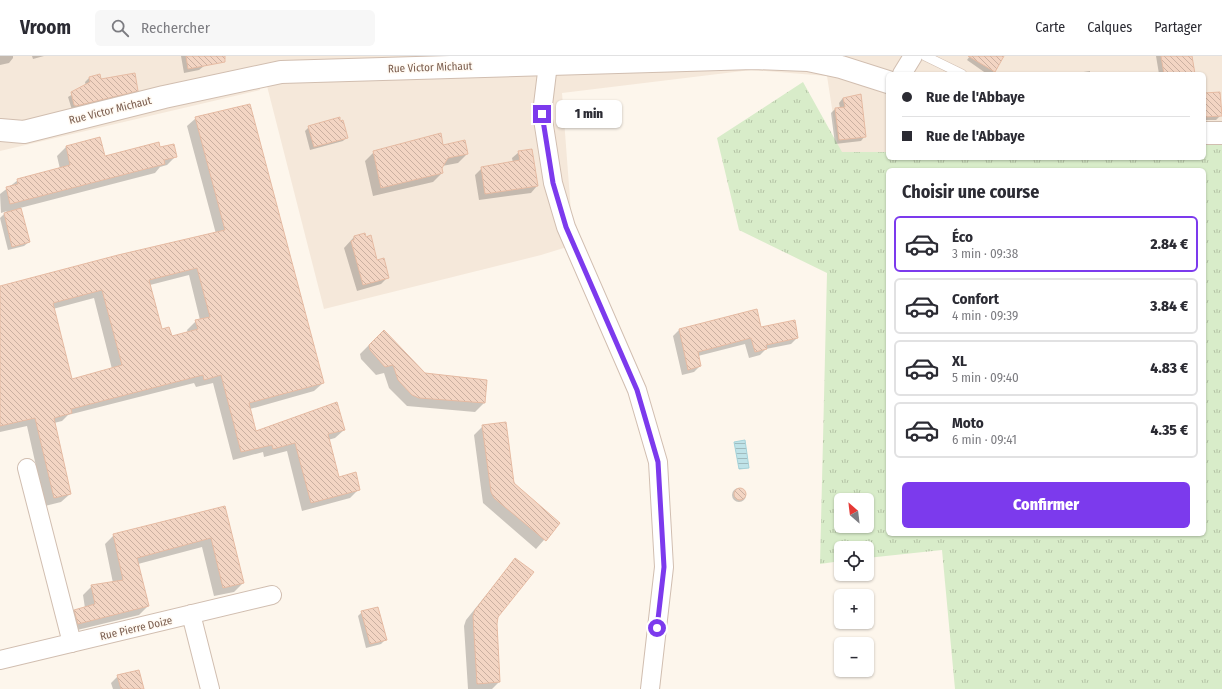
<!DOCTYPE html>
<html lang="fr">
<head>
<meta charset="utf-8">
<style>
	:root { --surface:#fff; --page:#f7f7f7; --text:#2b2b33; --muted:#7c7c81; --line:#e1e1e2; --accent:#7c3aed }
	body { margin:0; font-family:"Fira Sans Condensed",sans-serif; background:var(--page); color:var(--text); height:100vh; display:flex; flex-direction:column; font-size:15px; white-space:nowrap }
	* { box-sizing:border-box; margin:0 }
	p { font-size:13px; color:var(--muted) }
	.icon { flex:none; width:22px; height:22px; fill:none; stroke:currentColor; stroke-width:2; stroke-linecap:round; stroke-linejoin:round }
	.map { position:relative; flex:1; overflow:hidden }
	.panel { position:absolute; left:886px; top:112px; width:320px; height:368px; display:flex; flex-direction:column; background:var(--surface); border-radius:6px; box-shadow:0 1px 3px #0004 }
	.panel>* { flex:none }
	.hud { position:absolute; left:886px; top:16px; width:320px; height:88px; border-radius:6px; box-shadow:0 1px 3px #0004; display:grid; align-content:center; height:88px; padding:0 16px; background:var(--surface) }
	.needle { width:26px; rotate:332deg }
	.fabs { position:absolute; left:834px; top:437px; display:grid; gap:8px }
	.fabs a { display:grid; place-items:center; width:40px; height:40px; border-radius:6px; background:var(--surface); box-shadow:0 1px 3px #0004; font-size:20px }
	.end { position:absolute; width:18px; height:18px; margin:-9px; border:5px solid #7c3aed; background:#fff; box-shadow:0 0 0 2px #fff }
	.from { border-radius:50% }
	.bubble { position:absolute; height:28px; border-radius:6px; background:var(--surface); box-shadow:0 1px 3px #0004; font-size:13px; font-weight:800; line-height:28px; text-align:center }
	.hud b { display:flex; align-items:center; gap:14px; height:38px; font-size:15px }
	.hud b+b { border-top:1px solid var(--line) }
	.hud i { width:10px; height:10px; background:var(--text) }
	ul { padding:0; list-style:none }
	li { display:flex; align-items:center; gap:12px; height:56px; margin:0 8px 6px; padding:0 8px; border:2px solid var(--line); border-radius:6px }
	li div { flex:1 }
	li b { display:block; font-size:15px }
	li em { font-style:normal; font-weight:800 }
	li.current { border-color:var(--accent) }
	li>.icon { width:36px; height:36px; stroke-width:1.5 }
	h2 { padding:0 16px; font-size:18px; line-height:48px }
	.action { display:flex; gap:8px; margin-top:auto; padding:8px 16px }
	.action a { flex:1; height:46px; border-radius:6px; background:var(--accent); color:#fff; font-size:16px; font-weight:800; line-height:46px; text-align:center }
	header { display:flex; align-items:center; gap:24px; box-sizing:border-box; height:56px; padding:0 20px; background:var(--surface); border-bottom:1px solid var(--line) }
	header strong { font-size:19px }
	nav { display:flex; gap:22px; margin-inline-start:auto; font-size:14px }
	.search { width:280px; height:36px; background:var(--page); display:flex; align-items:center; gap:10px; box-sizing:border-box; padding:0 14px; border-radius:6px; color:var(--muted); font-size:15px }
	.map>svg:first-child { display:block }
	.residential { fill:#f5e8da }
	.grass { fill:url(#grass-tufts); fill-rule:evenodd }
	.water { fill:url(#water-rules); stroke:#a5d3da }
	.shadow { fill:#0003; fill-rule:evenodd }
	.building { fill:url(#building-back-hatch); stroke:#e6bba3; fill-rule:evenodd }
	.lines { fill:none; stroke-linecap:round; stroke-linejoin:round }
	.service-casing { stroke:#d1beb0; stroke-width:10 }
	.minor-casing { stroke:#d1beb0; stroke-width:20 }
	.tertiary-casing { stroke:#d1beb0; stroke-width:24 }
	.service { stroke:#fff; stroke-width:9 }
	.minor { stroke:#fff; stroke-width:18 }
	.tertiary { stroke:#fff; stroke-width:22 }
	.route { stroke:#7c3aed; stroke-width:5 }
	.labels { text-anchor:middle; stroke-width:3; stroke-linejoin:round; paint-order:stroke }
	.street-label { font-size:11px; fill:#7a5c4d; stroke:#fffaf3 }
</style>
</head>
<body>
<header>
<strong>Vroom</strong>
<div class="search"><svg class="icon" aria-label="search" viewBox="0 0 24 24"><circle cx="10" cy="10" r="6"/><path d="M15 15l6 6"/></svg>Rechercher</div>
<nav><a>Carte</a><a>Calques</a><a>Partager</a></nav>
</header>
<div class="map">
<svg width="1222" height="633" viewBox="0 0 1222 633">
	<defs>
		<pattern id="grass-tufts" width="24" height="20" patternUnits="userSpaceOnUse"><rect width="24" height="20" fill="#d8ecc9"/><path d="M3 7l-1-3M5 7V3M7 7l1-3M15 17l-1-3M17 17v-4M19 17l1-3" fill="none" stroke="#b4c2a5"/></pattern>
		<pattern id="water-rules" width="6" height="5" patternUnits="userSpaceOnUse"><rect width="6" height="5" fill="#bfe3e8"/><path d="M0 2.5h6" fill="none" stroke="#a0bbbe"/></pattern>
		<pattern id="building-back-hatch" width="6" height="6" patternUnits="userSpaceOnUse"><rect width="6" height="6" fill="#f3d5c3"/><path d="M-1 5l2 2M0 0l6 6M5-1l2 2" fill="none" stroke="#cab0a1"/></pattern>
	</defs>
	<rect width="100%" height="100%" fill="#fdf6ec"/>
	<!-- residential -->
	<path class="residential" d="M 0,0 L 1222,0 L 1222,87 L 1204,87 L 1204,18 L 888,18 L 888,102 L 841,111 L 827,20 L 751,14 L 562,37 L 571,156 L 580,187 L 541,199 L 324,253 L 267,30 L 260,32 L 260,34 L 0,95 Z"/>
	<!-- grass -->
	<path class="grass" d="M 803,26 L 842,96 L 888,96 L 888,102 L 1204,102 L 1204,87 L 1222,87 L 1222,633 L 955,633 L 942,494 L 867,502 L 867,492 L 841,492 L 841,505 L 820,508 L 827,217 L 739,174 L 717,82 ZM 888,114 L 1204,114 L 1204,478 L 888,478 ZM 841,444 L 867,444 L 867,470 L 841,470 Z"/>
	<!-- water -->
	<path class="water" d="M 745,384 L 749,412 L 739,413 L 734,386 Z"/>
	<!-- shadow -->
	<path class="shadow" d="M 0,0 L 13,0 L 13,2 L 9,7 L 0,9 Z
		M 32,0 L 44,0 L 33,3 Z
		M 181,0 L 202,0 L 204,10 L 199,14 L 184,17 Z
		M 970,0 L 1003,0 L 994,15 L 991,18 L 987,18 L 967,4 Z
		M 1156,0 L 1192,0 L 1195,18 L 1159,18 Z
		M 1090,15 L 1090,18 L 1052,18 L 1070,16 L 1070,18 Z
		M 90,21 L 101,24 L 137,34 L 132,39 L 72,54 L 68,41 L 86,30 L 85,26 Z
		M 1204,38 L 1221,59 L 1216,64 L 1204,64 Z
		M 843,42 L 865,80 L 861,85 L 835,88 L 831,57 L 835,53 L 840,52 L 839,47 Z
		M 196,62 L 323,327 L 314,335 L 250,353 L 255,376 L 344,374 L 335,382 L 328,384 L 338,422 L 359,433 L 350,442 L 302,455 L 287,395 L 264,401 L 263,396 L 233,404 L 213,327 L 196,331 L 194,327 L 68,359 L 62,365 L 54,367 L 70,438 L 61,446 L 45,450 L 27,370 L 0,376 L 0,231 L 216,178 L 187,70 ZM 189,219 L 200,264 L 196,265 L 187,274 L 188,277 L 171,281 L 161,274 L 150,229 ZM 94,242 L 112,313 L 72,324 L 53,253 Z
		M 309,71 L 347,81 L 343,85 L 310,94 L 305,75 Z
		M 99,82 L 104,101 L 159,92 L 176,100 L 167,109 L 160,111 L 155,117 L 20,152 L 29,186 L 24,190 L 8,194 L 0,162 L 7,155 L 1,157 L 0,138 L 18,124 L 60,113 L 57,100 L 66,91 Z
		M 442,90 L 467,98 L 458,107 L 442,110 L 442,117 L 433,126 L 373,140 L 365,105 L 374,96 Z
		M 519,96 L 537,130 L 531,137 L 479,144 L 475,119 L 482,112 L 513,107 L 512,102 Z
		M 354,181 L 377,205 L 388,221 L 381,228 L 357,235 L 344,192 Z
		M 679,274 L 797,282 L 791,288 L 766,293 L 760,299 L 749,302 L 745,288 L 698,300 L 700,310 L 694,316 L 682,319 L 673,280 Z
		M 369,289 L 424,318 L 486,325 L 484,347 L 475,356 L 407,350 L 389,332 L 384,317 L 376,319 L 361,303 L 360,298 Z
		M 483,370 L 517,431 L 559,467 L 536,493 L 483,447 L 474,379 Z
		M732 439a7 7 0 1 1 14 0a7 7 0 1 1-14 0Z
		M 224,451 L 243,527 L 234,536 L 214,540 L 202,491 L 138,508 L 148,550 L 139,559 L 69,576 L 66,564 L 75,555 L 85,552 L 83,539 L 92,530 L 113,527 L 105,488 L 114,479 Z
		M 515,503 L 496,568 L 499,626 L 492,633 L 468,633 L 464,570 L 466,564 Z
		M 362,556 L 385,584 L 381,588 L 366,592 L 358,560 Z
		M 118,620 L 143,633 L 113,633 L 111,627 Z"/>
	<!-- building -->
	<path class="building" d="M 186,0 L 225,0 L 225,6 L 188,13 Z
		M 968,0 L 1004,0 L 995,16 Z
		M 1161,0 L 1192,0 L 1195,18 L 1164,18 Z
		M 135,17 L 138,35 L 76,50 L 74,49 L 71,36 L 90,26 L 89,21 L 100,18 L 101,23 Z
		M 1220,36 L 1222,60 L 1204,61 L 1204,37 Z
		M 861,38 L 866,81 L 839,84 L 835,52 L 845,51 L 843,42 Z
		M 250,48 L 324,327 L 249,347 L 256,375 L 337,346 L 345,374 L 328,378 L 339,421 L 356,416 L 360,434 L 311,447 L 295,387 L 273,393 L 272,389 L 241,396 L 221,319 L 204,324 L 203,319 L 71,353 L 72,357 L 54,362 L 71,438 L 54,442 L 35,362 L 0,370 L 0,230 L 118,199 L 225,174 L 195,61 ZM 197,212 L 210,261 L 195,264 L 198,273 L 172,280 L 169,271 L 162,273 L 149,224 ZM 102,234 L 122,309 L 72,323 L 53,247 Z
		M 340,61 L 340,65 L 343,64 L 348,82 L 314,91 L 308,70 Z
		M 441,77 L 443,89 L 465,84 L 468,98 L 448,102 L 442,112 L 443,117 L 381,132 L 373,95 Z
		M 100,81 L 105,100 L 159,86 L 160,91 L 174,88 L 177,101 L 164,104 L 165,108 L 10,148 L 6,131 L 18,128 L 17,123 L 70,109 L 66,90 Z
		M 532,93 L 538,130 L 485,138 L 481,111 L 520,104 L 518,95 Z
		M 21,152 L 30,186 L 12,191 L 4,157 Z
		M 365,177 L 366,181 L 371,179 L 377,204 L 384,202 L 389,222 L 363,229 L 351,185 L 354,184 L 354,180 Z
		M 757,253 L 761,271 L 795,264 L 798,282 L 766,289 L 767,293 L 755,296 L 751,282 L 698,296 L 701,310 L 688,314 L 679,273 Z
		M 384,274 L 425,317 L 487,324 L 485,347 L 419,342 L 412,339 L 398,324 L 393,309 L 385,311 L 370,294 L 369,289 Z
		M 506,366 L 514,427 L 560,467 L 546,485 L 494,442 L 491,436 L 482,369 Z
		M734 438a6 6 0 1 1 12 0a6 6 0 1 1-12 0Z
		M 225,450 L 244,527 L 223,532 L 211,482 L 137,502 L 149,550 L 78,568 L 74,554 L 95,548 L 91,529 L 123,524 L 113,478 Z
		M 515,502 L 534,516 L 498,561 L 497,568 L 500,626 L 477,628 L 473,560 L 475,554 Z
		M 378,551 L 387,584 L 370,588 L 361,555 Z
		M 139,614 L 144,633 L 121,633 L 117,619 Z"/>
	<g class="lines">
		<defs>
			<path id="service" d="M 925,0 L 962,18"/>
			<path id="minor" d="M 549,0 L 542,57 L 553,127 L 566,171 L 637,334 L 658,406 L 664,511 L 650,633
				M 902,18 L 913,0
				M 27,412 L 72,587
				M 191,558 L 210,633
				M 0,604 L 272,539"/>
			<path id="tertiary" d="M 0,74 L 24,76 L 164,41 L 281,16 L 754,2 L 808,4 L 841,11 L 888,26
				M 1204,77 L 1222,77"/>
		</defs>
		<!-- service casing -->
		<use href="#service" class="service-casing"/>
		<!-- minor casing -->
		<use href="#minor" class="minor-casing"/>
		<!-- tertiary casing -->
		<use href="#tertiary" class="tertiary-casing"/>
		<!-- service -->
		<use href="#service" class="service"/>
		<!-- minor -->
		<use href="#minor" class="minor"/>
		<!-- tertiary -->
		<use href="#tertiary" class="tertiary"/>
	</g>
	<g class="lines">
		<!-- route -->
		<path class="route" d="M 542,58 L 553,127 L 566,171 L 637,334 L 658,406 L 664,511 L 657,572"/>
	</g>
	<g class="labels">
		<!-- street labels -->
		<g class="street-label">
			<text transform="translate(430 11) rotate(-2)" y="4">Rue Victor Michaut</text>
			<text transform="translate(110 54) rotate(-14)" y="4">Rue Victor Michaut</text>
			<text transform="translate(136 572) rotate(-13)" y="4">Rue Pierre Doize</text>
		</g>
	</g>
</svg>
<div class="fabs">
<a><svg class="needle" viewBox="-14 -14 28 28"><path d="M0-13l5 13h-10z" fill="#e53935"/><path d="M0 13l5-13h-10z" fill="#7c7c81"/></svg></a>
<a><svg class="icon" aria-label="locate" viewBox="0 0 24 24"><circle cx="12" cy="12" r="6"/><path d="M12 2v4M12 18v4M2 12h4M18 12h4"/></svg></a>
<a>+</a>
<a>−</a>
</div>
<i class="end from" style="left:657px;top:572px"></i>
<i class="end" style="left:542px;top:58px"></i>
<div class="bubble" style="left:556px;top:44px;width:66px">1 min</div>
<div class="hud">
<b><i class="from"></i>Rue de l'Abbaye</b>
<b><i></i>Rue de l'Abbaye</b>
</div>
<section class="panel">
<h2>Choisir une course</h2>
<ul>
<li class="current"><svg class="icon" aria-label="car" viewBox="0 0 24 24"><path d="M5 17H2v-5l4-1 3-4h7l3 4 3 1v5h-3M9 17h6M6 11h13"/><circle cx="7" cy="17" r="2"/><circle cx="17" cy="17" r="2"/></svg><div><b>Éco</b><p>3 min · 09:38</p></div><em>2.84 €</em></li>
<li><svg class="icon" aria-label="car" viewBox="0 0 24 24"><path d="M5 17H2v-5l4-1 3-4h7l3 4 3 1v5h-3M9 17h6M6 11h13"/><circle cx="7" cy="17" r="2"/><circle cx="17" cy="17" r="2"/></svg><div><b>Confort</b><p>4 min · 09:39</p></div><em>3.84 €</em></li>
<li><svg class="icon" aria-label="car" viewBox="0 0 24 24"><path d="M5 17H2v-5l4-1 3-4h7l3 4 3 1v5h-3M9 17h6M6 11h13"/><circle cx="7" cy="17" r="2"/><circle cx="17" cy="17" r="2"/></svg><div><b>XL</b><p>5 min · 09:40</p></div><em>4.83 €</em></li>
<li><svg class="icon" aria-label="car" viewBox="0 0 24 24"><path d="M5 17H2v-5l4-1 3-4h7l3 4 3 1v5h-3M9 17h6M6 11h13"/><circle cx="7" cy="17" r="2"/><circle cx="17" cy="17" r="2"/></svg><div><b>Moto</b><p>6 min · 09:41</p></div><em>4.35 €</em></li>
</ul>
<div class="action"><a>Confirmer</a></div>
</section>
</div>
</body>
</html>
